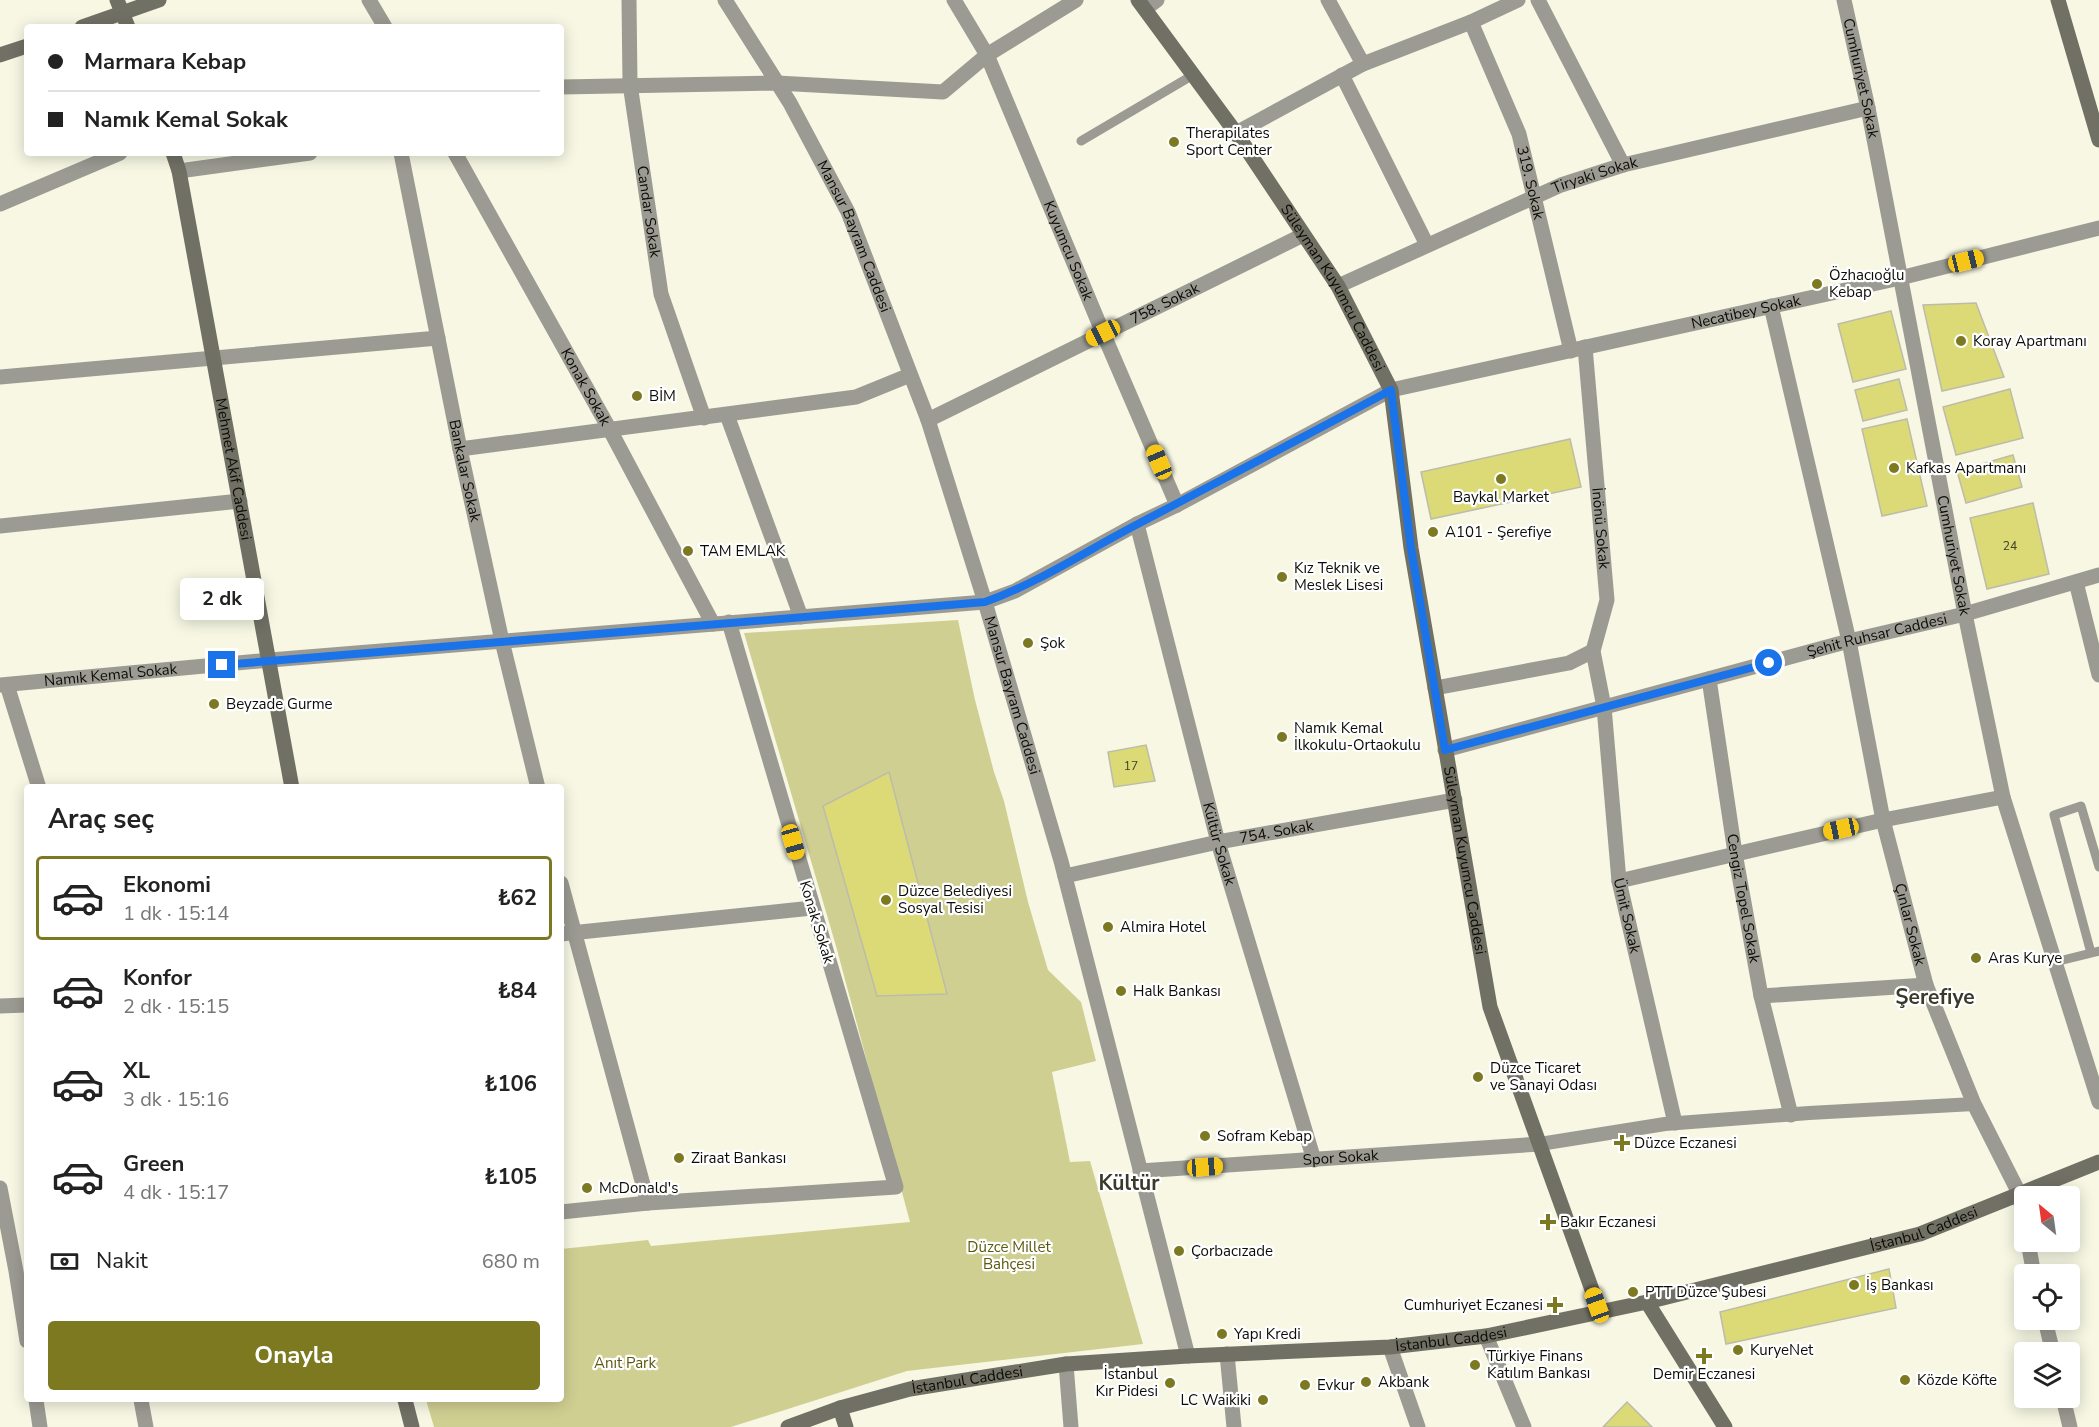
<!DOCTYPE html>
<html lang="tr">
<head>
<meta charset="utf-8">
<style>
	:root { --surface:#fff; --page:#f2f2f2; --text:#222; --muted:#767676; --line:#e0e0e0; --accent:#7c7920 }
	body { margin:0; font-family:"Nunito Sans",sans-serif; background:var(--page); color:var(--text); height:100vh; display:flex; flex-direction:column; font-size:22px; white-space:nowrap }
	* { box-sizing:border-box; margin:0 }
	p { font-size:20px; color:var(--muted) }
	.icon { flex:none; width:33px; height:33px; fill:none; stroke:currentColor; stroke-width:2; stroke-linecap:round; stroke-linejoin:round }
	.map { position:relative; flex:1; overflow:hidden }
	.details { position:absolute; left:24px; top:784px; width:540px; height:618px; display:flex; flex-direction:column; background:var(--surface); border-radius:6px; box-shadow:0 3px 15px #0003 }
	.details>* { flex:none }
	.hud { position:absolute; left:24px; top:24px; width:540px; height:132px; border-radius:6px; box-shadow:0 3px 15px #0003; display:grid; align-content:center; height:132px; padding:0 24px; background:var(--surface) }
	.needle { width:39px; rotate:331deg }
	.tools { position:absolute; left:2014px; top:1186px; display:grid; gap:12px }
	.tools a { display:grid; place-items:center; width:66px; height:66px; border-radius:6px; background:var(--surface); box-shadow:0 3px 15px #0003; font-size:30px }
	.end { position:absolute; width:27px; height:27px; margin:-14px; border:8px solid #1a73e8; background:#fff; box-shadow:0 0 0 3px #fff }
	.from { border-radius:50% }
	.bubble { position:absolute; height:42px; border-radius:6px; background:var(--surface); box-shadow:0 3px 15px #0003; font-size:20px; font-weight:700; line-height:42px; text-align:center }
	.car { position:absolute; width:18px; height:36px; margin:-18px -9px; border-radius:8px; box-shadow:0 0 4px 2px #0007; background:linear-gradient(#f5c518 24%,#345 0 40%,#f5c518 0 76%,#345 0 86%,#f5c518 0) }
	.hud b { display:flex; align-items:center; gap:21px; height:57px; font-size:22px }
	.hud b+b { border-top:2px solid var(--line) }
	.hud i { width:15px; height:15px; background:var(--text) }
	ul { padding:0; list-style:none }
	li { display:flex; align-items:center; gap:18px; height:84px; margin:0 12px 9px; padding:0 12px; border:3px solid transparent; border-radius:6px }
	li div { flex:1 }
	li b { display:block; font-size:22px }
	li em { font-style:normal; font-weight:700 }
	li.current { border-color:var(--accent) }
	li>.icon { width:54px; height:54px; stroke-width:1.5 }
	h2 { padding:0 24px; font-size:27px; line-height:72px }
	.pay { display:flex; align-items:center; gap:15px; height:66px; padding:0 24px; font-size:22px }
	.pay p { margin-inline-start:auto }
	.cta { display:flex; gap:12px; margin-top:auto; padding:12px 24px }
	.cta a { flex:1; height:69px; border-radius:6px; background:var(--accent); color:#fff; font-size:24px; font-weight:700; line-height:69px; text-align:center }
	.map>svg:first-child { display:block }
	.green { fill:#d0cf92 }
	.building { fill:#dcda77; stroke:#bcbcaa; stroke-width:1.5 }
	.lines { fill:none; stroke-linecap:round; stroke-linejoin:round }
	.service { stroke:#9b9b93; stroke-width:9 }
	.pedestrian { stroke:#9b9b93; stroke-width:14 }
	.minor { stroke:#9b9b93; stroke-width:15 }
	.tertiary { stroke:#9b9b93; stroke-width:15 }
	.secondary { stroke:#707065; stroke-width:15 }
	.route { stroke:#1a73e8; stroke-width:8 }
	.poi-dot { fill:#7c7920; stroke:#fff; stroke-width:2 }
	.labels { text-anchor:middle; stroke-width:4.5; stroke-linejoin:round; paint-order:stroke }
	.number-label { font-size:12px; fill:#404022 }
	.street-label { font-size:15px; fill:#0c0c06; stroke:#fff }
	.poi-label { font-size:15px; fill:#0c0c06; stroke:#fff; text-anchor:start }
	.park-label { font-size:15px; fill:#5c590e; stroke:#fff }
	.district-label { font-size:21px; font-weight:bold; fill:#3a3a2b; stroke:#fff }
</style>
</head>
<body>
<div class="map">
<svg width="2099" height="1427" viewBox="0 0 2099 1427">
	<rect width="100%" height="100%" fill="#f7f7e4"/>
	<!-- green -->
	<path class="green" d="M 958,620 L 975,700 L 994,772 L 1004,801 L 1028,902 L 1048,970 L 1081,1002 L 1096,1061 L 1052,1072 L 1070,1162 L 1090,1161 L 1143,1344 L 907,1371 L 731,1427 L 434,1427 L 426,1400 L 561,1400 L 561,1249 L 648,1240 L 651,1246 L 910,1222 L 836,946 L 744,633 Z"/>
	<!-- building -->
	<path class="building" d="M 1976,303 L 2004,377 L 1942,391 L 1923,305 Z
		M 1891,311 L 1906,369 L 1853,382 L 1838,324 Z
		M 1899,379 L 1907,410 L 1863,421 L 1855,390 Z
		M 2010,389 L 2023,438 L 1956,455 L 1943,407 Z
		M 1907,419 L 1927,506 L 1882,516 L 1862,429 Z
		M 1570,439 L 1581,487 L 1431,519 L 1421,472 Z
		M 2013,455 L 2022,487 L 1966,503 L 1957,471 Z
		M 2033,503 L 2049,574 L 1987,589 L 1970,518 Z
		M 1146,745 L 1155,781 L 1114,787 L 1108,752 Z
		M 889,772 L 947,994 L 877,996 L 823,806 Z
		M 1889,1269 L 1896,1308 L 1726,1344 L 1720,1312 Z
		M 1627,1402 L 1652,1427 L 1603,1427 Z"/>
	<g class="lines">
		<!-- service -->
		<path class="service" d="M 1081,141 L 1193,75
			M 2091,953 L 2054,815 L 2081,806 L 2099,867
			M 2055,962 L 2099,951"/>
		<!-- pedestrian -->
		<path class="pedestrian" d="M 1540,1144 L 1665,1124 L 1809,1113 L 1974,1104"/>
		<!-- minor -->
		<g class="minor">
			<path d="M 369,0 L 385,27"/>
			<path id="s1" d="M 629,0 L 630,84 L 661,294 L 704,418"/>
			<path id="s2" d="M 725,0 L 790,103 L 848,212 L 928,420 L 985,602 L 1061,861 L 1188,1356"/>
			<path id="s3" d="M 954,0 L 987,55 L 1103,333 L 1177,505"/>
			<path d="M 1328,0 L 1363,64"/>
			<path d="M 1538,0 L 1623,165"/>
			<path id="s4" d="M 1844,0 L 1868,108 L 1965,614 L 2003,797 L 2099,1102"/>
			<path d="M 1145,9 L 1157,0"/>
			<path id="s5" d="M 1471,22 L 1519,134 L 1571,351"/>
			<path d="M 1342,75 L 1427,245"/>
			<path d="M 561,87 L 777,83 L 943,92 L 987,55 L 1076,0"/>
			<path d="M 1236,133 L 1363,64 L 1471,22 L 1518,0"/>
			<path id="s6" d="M 401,153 L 460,449 L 502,641 L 538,788"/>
			<path id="s7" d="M 455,153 L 610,430 L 713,624"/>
			<path d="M 179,171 L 310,153"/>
			<path d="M 0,204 L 120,153"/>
			<path id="s8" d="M 1338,286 L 1561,185 L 1623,165 L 1868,108"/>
			<path id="s9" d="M 1771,306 L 1849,641 L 1883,820 L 1926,985 L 1974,1104 L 2019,1193 L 2025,1224"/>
			<path id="s10" d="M 1585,347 L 1607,600 L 1593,651 L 1604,707 L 1619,881 L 1675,1123"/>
			<path d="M 0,377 L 438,338"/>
			<path d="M 727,415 L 801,617"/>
			<path id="s11" d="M 928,420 L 1303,235"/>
			<path d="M 460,449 L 856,397 L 910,375"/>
			<path id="s12" d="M 1137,524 L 1218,842 L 1314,1160"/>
			<path d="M 0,526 L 240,501"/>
			<path d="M 2076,582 L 2099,675"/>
			<path id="s13" d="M 1709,679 L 1735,853 L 1761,996 L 1791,1115"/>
			<path id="s14" d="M 0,685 L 270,660"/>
			<path d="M 7,685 L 39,788"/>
			<path d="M 1435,688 L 1569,663 L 1593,651"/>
			<path id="s15" d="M 1445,750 L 1849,641 L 1965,614 L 2099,575"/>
			<path id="s16" d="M 1065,876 L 1218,842 L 1455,800"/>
			<path d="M 1619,881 L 1883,820 L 2003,797"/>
			<path d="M 561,883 L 648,1203"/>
			<path d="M 561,934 L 812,908"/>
			<path d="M 1761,996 L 1926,985"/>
			<path d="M 0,1006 L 27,1005"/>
			<path id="s17" d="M 1140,1171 L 1540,1144"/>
			<path d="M 0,1188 L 16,1271 L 27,1341"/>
			<path d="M 561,1212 L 648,1203 L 896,1187 L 729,622"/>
			<path d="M 2028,1242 L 2034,1275"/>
			<path d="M 2045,1320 L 2053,1353"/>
			<path d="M 1486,1336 L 1524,1427"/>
			<path d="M 1390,1347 L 1418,1427"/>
			<path d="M 1227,1354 L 1234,1427"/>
			<path d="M 1066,1364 L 1071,1427"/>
			<path d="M 2063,1398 L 2070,1427"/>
			<path d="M 36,1400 L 40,1427"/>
			<path d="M 141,1400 L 146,1427"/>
		</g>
		<!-- tertiary -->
		<path class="tertiary" id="s18" d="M 270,660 L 985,602 L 1015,591 L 1137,524 L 1177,505 L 1391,390 L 1900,278 L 2099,228"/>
		<!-- secondary -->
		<g class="secondary">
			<path d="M 117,0 L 128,27"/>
			<path id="s19" d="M 1138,0 L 1236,133 L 1338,286 L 1391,390 L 1411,548 L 1490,1007 L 1600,1312"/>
			<path d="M 2058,0 L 2099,140"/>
			<path d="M 82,27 L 159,0"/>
			<path d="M 0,55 L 27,46"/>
			<path id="s20" d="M 173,153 L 179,171 L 292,788"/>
			<path d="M 1647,1302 L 1725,1427"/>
			<path d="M 405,1400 L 412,1427"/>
			<path d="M 840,1408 L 846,1427"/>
			<path id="s21" d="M 788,1427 L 840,1408 L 910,1389 L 1066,1364 L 1188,1356 L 1390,1347 L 1486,1336 L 1647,1302 L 1920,1234 L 2099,1162"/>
		</g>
	</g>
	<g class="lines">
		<!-- route -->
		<path class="route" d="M 222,665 L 985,602 C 1038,583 1086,551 1136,525 C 1221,480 1306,436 1391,390 L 1411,548 L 1445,750 L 1769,663"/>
	</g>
	<!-- markers -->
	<g class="poi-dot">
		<circle cx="1174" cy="142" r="6"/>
		<circle cx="1817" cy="284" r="6"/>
		<circle cx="1961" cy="341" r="6"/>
		<circle cx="637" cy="396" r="6"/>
		<circle cx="1894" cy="468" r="6"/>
		<circle cx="1501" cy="479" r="6"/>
		<circle cx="1433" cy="532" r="6"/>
		<circle cx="688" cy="551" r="6"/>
		<circle cx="1282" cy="577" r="6"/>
		<circle cx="1028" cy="643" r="6"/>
		<circle cx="214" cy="704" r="6"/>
		<circle cx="1282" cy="737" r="6"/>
		<circle cx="886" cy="900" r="6"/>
		<circle cx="1108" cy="927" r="6"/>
		<circle cx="1976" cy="958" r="6"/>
		<circle cx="1121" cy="991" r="6"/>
		<circle cx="1478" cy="1077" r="6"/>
		<circle cx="1205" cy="1136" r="6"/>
		<path d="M1619 1134h6v6h6v6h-6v6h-6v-6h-6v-6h6z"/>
		<circle cx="679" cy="1158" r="6"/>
		<circle cx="587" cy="1188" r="6"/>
		<path d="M1545 1213h6v6h6v6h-6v6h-6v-6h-6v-6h6z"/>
		<circle cx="1179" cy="1251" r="6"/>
		<circle cx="1854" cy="1285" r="6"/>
		<circle cx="1633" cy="1292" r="6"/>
		<path d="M1552 1296h6v6h6v6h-6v6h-6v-6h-6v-6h6z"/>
		<circle cx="1222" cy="1334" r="6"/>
		<circle cx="1738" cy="1350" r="6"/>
		<path d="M1701 1347h6v6h6v6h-6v6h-6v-6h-6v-6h6z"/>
		<circle cx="1475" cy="1365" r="6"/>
		<circle cx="1905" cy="1380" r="6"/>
		<circle cx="1366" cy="1382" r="6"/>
		<circle cx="1170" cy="1383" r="6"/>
		<circle cx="1305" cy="1385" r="6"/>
		<circle cx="1263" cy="1400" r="6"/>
	</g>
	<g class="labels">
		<!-- number labels -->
		<g class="number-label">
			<text x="2010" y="550">24</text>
			<text x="1131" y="770">17</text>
		</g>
		<!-- street labels -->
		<g class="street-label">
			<text dy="5" stroke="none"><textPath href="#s4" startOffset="80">Cumhuriyet Sokak</textPath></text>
			<text dy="5" stroke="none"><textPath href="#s8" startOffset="280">Tiryaki Sokak</textPath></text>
			<text dy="5" stroke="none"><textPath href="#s5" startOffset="172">319. Sokak</textPath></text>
			<text dy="5" stroke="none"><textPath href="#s1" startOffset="213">Candar Sokak</textPath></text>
			<text dy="5" stroke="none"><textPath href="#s2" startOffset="270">Mansur Bayram Caddesi</textPath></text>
			<text dy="5" stroke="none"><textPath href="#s3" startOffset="276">Kuyumcu Sokak</textPath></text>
			<text dy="5" stroke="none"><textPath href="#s19" startOffset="348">Süleyman Kuyumcu Caddesi</textPath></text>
			<text dy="5" stroke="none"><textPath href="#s11" startOffset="264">758. Sokak</textPath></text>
			<text dy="5" stroke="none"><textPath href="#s18" startOffset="1539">Necatibey Sokak</textPath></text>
			<text dy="5" stroke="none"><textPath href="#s7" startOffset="268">Konak Sokak</textPath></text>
			<text dy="5" stroke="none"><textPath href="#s20" startOffset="322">Mehmet Akif Caddesi</textPath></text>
			<text dy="5" stroke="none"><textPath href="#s6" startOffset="324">Bankalar Sokak</textPath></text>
			<text dy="5" stroke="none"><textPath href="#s10" startOffset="182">İnönü Sokak</textPath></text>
			<text dy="5" stroke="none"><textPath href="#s4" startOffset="566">Cumhuriyet Sokak</textPath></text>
			<text dy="5" stroke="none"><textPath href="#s15" startOffset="447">Şehit Ruhsar Caddesi</textPath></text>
			<text dy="5" stroke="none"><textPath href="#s14" startOffset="111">Namık Kemal Sokak</textPath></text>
			<text dy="5" stroke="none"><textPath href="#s2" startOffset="756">Mansur Bayram Caddesi</textPath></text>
			<text dy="5" stroke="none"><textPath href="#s16" startOffset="216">754. Sokak</textPath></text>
			<text dy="5" stroke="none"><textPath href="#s12" startOffset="330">Kültür Sokak</textPath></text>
			<text dy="5" stroke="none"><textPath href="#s19" startOffset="942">Süleyman Kuyumcu Caddesi</textPath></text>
			<text dy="5" stroke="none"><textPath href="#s13" startOffset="222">Cengiz Topel Sokak</textPath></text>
			<text dy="5" stroke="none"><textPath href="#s10" startOffset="574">Ümit Sokak</textPath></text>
			<text transform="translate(817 922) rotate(73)" y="5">Konak Sokak</text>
			<text dy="5" stroke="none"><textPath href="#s9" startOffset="634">Çınlar Sokak</textPath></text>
			<text dy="5" stroke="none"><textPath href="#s17" startOffset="201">Spor Sokak</textPath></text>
			<text dy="5" stroke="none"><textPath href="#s21" startOffset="1158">İstanbul Caddesi</textPath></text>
			<text dy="5" stroke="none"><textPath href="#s21" startOffset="672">İstanbul Caddesi</textPath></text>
			<text dy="5" stroke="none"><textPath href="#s21" startOffset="186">İstanbul Caddesi</textPath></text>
		</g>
		<!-- poi labels -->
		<g class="poi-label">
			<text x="1186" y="138">Therapilates<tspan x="1186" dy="17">Sport Center</tspan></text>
			<text x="1829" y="280">Özhacıoğlu<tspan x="1829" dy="17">Kebap</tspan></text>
			<text x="1973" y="346">Koray Apartmanı</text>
			<text x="649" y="401">BİM</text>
			<text x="1906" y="473">Kafkas Apartmanı</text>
			<text x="1501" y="502" text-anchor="middle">Baykal Market</text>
			<text x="1445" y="537">A101 - Şerefiye</text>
			<text x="700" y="556">TAM EMLAK</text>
			<text x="1294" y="573">Kız Teknik ve<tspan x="1294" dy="17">Meslek Lisesi</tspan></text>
			<text x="1040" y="648">Şok</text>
			<text x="226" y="709">Beyzade Gurme</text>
			<text x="1294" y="733">Namık Kemal<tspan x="1294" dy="17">İlkokulu-Ortaokulu</tspan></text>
			<text x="898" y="896">Düzce Belediyesi<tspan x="898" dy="17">Sosyal Tesisi</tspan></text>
			<text x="1120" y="932">Almira Hotel</text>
			<text x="1988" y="963">Aras Kurye</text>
			<text x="1133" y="996">Halk Bankası</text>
			<text x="1490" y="1073">Düzce Ticaret<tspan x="1490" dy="17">ve Sanayi Odası</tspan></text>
			<text x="1217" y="1141">Sofram Kebap</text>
			<text x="1634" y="1148">Düzce Eczanesi</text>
			<text x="691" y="1163">Ziraat Bankası</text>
			<text x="599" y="1193">McDonald's</text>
			<text x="1560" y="1227">Bakır Eczanesi</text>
			<text x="1191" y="1256">Çorbacızade</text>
			<text x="1866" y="1290">İş Bankası</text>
			<text x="1645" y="1297">PTT Düzce Şubesi</text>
			<text x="1543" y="1310" text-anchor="end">Cumhuriyet Eczanesi</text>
			<text x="1234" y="1339">Yapı Kredi</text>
			<text x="1750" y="1355">KuryeNet</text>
			<text x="1487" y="1361">Türkiye Finans<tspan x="1487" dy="17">Katılım Bankası</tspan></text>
			<text x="1158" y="1379" text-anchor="end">İstanbul<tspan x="1158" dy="17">Kır Pidesi</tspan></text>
			<text x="1704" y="1379" text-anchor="middle">Demir Eczanesi</text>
			<text x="1917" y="1385">Közde Köfte</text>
			<text x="1378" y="1387">Akbank</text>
			<text x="1317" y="1390">Evkur</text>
			<text x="1251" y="1405" text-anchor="end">LC Waikiki</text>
		</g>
		<!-- park labels -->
		<g class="park-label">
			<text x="1009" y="1252">Düzce Millet<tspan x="1009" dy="17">Bahçesi</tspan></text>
			<text x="625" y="1368">Anıt Park</text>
		</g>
		<!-- district labels -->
		<g class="district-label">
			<text x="1935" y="1004">Şerefiye</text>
			<text x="1129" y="1190">Kültür</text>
		</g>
	</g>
</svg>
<div class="tools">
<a><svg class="needle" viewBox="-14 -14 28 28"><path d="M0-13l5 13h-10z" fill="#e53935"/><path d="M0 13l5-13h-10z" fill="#767676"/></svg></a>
<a><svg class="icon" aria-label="locate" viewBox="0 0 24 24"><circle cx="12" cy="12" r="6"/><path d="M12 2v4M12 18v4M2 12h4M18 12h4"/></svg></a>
<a><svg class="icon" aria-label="layers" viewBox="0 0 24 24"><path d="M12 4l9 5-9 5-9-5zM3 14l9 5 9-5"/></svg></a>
</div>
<i class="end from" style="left:1769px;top:663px"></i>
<i class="end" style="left:222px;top:665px"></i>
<div class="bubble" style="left:180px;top:578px;width:84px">2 dk</div>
<i class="car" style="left:1966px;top:261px;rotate:76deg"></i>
<i class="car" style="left:1103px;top:333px;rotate:244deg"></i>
<i class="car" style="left:1159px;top:462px;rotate:337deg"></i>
<i class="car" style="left:1841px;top:829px;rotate:258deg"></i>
<i class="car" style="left:793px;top:842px;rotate:164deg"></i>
<i class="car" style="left:1205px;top:1167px;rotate:86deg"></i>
<i class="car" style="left:1597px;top:1305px;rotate:340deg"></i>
<div class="hud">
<b><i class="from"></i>Marmara Kebap</b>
<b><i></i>Namık Kemal Sokak</b>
</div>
<section class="details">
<h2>Araç seç</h2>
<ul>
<li class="current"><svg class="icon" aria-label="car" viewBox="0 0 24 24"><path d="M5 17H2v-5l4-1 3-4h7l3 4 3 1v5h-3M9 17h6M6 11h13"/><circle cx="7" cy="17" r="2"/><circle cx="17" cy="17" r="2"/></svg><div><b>Ekonomi</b><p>1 dk · 15:14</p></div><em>₺62</em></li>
<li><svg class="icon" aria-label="car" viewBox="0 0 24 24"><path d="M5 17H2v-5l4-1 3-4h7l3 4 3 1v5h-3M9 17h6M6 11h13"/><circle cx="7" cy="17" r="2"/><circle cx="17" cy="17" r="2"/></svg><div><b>Konfor</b><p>2 dk · 15:15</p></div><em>₺84</em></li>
<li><svg class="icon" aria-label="car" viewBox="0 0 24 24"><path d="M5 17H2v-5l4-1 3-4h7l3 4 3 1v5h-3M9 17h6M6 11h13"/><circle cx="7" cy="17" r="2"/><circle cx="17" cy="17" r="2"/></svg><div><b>XL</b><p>3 dk · 15:16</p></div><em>₺106</em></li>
<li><svg class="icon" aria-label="car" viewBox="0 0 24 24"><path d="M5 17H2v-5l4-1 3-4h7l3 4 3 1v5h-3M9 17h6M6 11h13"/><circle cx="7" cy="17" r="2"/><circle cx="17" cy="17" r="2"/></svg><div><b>Green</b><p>4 dk · 15:17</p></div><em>₺105</em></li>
</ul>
<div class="pay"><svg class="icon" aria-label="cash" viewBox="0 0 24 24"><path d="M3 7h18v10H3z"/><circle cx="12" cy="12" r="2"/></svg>Nakit<p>680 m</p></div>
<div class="cta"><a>Onayla</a></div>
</section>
</div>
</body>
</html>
